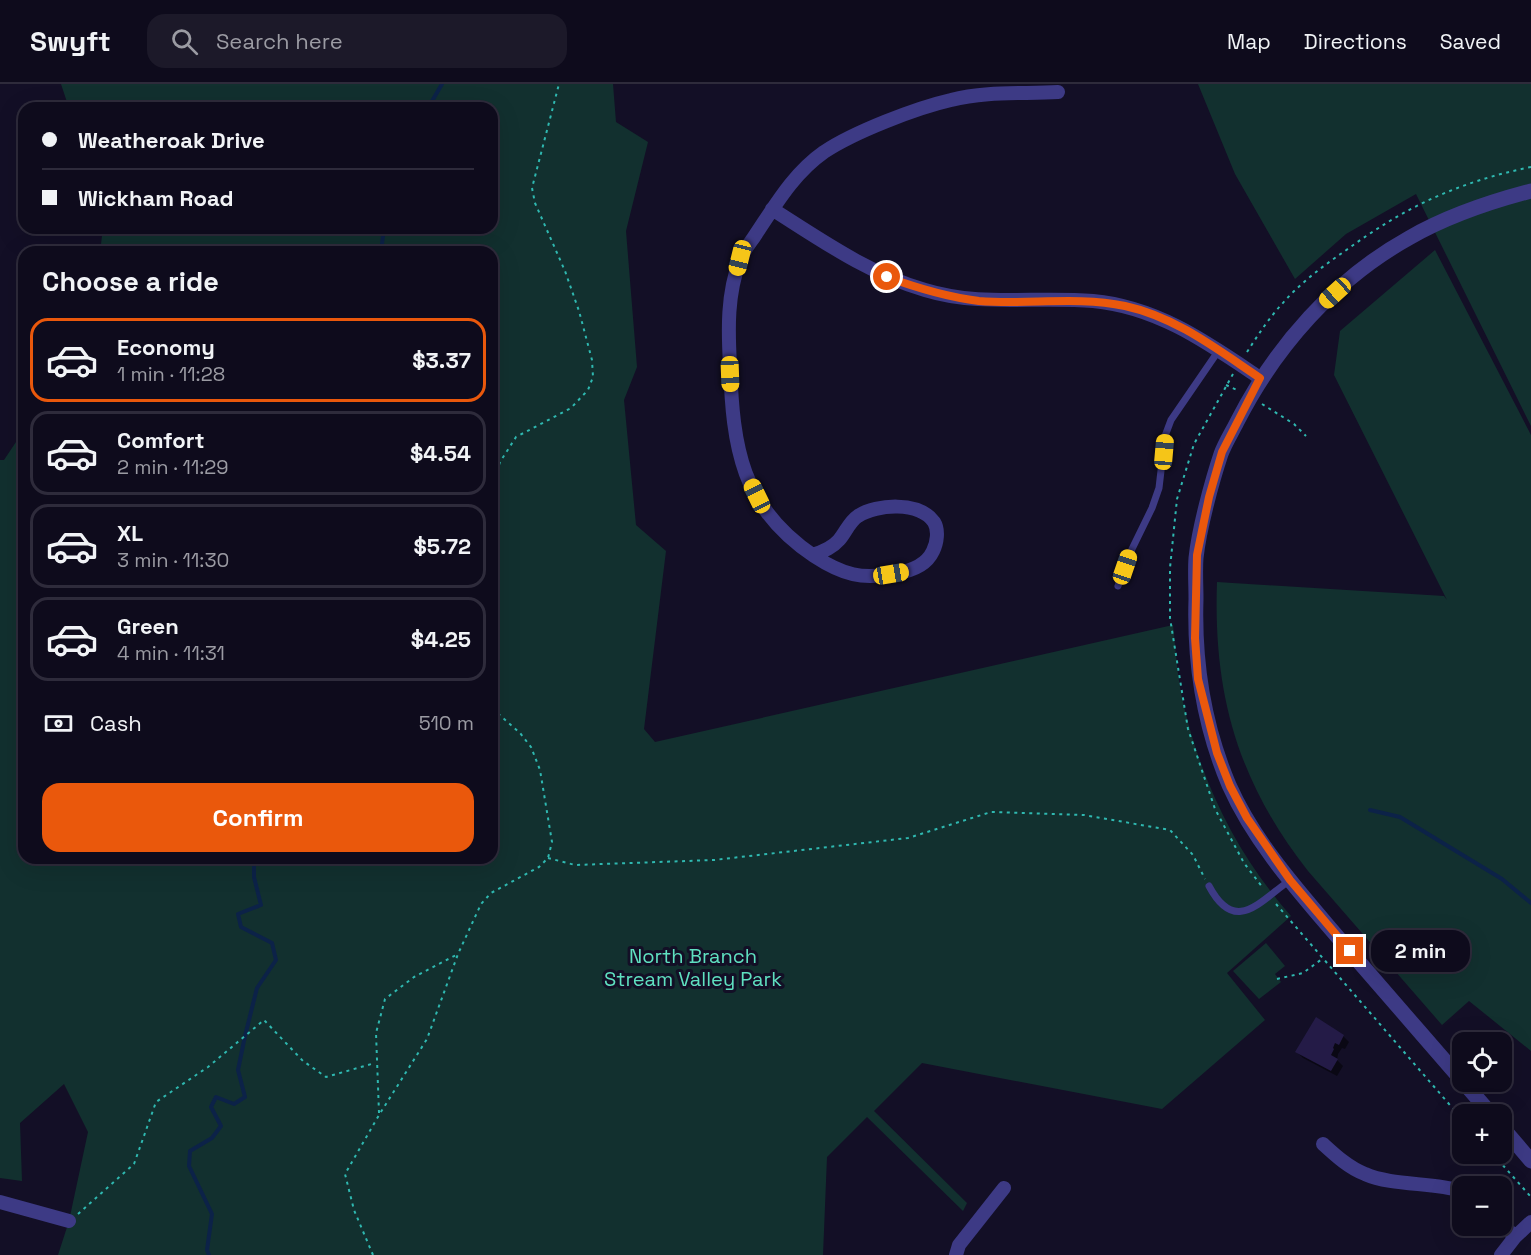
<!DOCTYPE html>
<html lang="en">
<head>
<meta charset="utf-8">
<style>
	:root { --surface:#0e0b1c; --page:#1c1929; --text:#f1f3f6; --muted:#9b9ba3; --line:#2e2b3b; --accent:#ea580c }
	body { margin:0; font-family:"Space Grotesk",sans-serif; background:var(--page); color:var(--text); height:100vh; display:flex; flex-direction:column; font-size:22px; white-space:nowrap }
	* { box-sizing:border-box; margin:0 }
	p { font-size:20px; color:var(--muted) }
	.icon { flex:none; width:33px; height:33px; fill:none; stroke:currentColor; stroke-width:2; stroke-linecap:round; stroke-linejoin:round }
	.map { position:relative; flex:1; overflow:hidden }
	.side { position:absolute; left:18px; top:162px; width:480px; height:618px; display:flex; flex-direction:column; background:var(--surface); border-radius:18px; box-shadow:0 6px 24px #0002,0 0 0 2px var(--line) }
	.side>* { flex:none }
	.top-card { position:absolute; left:18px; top:18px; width:480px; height:132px; border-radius:18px; box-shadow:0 6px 24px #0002,0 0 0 2px var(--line); display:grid; align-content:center; height:132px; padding:0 24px; background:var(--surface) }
	.tools { position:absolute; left:1452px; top:948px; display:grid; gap:12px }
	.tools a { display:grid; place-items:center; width:60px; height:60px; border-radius:12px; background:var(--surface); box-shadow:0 6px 24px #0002,0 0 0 2px var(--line); font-size:30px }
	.end { position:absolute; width:27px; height:27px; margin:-14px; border:8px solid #ea580c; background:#fff; box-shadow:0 0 0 3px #fff }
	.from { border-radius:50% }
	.bubble { position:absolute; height:42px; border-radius:18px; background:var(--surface); box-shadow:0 6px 24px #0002,0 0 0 2px var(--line); font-size:20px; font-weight:700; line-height:42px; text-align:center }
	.car { position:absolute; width:18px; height:36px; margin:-18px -9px; border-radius:8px; box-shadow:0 0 4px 2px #0007; background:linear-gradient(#f5c518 24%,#345 0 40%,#f5c518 0 76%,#345 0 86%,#f5c518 0) }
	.top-card b { display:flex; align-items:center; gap:21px; height:57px; font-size:22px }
	.top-card b+b { border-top:2px solid var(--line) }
	.top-card i { width:15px; height:15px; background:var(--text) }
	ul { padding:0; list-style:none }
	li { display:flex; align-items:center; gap:18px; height:84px; margin:0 12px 9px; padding:0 12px; border:3px solid var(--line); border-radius:18px }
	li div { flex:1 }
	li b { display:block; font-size:22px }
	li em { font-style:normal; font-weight:700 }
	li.selected { border-color:var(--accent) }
	li>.icon { width:54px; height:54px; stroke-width:1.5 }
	h2 { padding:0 24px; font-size:27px; line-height:72px }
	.pay { display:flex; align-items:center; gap:15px; height:66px; padding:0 24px; font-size:22px }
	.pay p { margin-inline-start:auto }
	.cta { display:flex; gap:12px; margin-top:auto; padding:12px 24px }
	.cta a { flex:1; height:69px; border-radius:18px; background:var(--accent); color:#fff; font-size:24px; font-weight:700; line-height:69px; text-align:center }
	header { display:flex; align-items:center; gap:36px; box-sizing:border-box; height:84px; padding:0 30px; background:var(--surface); border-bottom:2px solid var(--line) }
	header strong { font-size:28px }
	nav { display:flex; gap:33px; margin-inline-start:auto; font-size:21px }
	.search { width:420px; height:54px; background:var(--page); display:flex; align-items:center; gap:15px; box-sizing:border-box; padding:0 21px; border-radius:18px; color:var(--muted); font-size:22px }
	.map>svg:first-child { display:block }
	.green { fill:#12302f }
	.shadow { fill:#0007 }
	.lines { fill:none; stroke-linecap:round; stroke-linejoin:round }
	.stream { stroke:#0c2248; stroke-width:4 }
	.building { fill:#241b47 }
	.path { stroke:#2fb8b0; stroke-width:2; stroke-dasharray:3 4.5; stroke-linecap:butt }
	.service { stroke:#3d3a85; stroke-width:7 }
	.minor { stroke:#3d3a85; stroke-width:14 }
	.tertiary { stroke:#3d3a85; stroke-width:15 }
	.route { stroke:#ea580c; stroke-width:8 }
	.labels { text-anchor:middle; stroke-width:6; stroke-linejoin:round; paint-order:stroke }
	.park-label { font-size:20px; fill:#5fe0c0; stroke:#130f26 }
</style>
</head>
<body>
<header>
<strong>Swyft</strong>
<div class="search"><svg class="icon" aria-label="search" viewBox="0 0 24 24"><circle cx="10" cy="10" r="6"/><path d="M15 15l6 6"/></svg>Search here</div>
<nav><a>Map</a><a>Directions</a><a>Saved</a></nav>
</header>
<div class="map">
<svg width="1531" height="1171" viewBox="0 0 1531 1171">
	<rect width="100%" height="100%" fill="#130f26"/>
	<!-- green -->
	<path class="green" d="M 61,0 L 613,0 L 616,38 L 648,58 L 626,147 L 637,283 L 624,316 L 636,441 L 666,467 L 644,645 L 655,658 L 1173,541 C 1176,567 1177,593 1183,618 C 1201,698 1237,771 1291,832 L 1227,889 L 1265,936 L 1162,1025 L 922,979 L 874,1027 L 967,1119 L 963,1127 L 867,1033 L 827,1073 L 823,1171 L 58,1171 L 69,1137 L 88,1048 L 64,1000 L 20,1039 L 22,1097 L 0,1094 L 0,376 L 4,376 L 24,346 L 24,774 L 492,774 L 492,168 L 100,168 L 103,144 L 492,144 L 492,24 L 69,24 Z
		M 1198,0 L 1531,0 L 1531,342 L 1416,110 L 1346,150 L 1295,195 L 1235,90 Z
		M 1435,166 L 1531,351 L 1531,967 L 1469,917 L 1442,941 L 1308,787 C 1238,698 1213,610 1217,498 L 1444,512 L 1447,516 L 1334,291 L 1340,247 Z
		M 1266,859 L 1285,882 L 1275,890 L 1281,898 L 1259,915 L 1233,887 Z"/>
	<!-- shadow -->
	<path class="shadow" d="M 1343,952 L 1349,958 L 1345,965 L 1342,964 L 1338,970 L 1337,976 L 1343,982 L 1337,992 L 1303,974 L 1297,968 Z"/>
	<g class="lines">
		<!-- stream -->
		<path class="stream" d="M 428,24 L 442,0
			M 381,168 L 384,144
			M 1370,726 L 1400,733 L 1502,795 L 1531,819
			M 209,1171 L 207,1166 L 212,1130 L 189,1082 L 190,1067 L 212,1054 L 221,1042 L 211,1023 L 216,1013 L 234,1020 L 245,1013 L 238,986 L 245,952 L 257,904 L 276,876 L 272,859 L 241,843 L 238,830 L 261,821 L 254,793 L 254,774"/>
	</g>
	<!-- building -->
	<path class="building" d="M 1316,933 L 1344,951 L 1339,961 L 1335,959 L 1333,964 L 1334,965 L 1331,971 L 1338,975 L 1331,987 L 1295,968 Z"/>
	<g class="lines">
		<!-- path -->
		<path class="path" d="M 1247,268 C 1258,251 1269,234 1282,220 C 1300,199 1323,182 1345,167 C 1405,123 1458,98 1531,83
			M 1233,290 L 1194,360 L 1177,415 L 1170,484 L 1170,534 L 1188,645 L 1215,725 L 1244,779 L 1263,804
			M 1226,301 L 1237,306
			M 1262,320 L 1294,340 L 1306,352
			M 492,402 L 500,378 L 516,353 L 571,324 L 588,306 L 593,293 L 592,276 L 579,227 L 565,187 L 535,119 L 532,104 L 559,0
			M 548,774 L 575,781 L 714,776 L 908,754 L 991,728 L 1084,731 L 1170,746 L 1193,771 L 1205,795
			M 1276,820 L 1462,1035
			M 1277,895 L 1303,889 L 1322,875
			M 379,1029 L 376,949 L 385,915 L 414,893 L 458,870
			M 1493,1070 L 1531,1113
			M 78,1130 L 134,1080 L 156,1018 L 208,983 L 264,936 L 303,977 L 326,993 L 375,979
			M 373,1171 L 354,1126 L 345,1090 L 379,1031 L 427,955 L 458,870 L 481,820 L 491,809 L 539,783 L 548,774 L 552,758 L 540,686 L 531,663 L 520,649 L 495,627 L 492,619"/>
		<!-- service -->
		<path class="service" d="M 1118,502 L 1132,465 L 1152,424 L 1159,404 L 1165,352 L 1171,336 L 1219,266
			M 1209,802 C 1235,851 1259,818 1289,797"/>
		<!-- minor -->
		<path class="minor" d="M 772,125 C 821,156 869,190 925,206 C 980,223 1036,212 1093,217 C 1158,223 1208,259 1260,294
			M 813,471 C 823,467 832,464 839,456 C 846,448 849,438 858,432 C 877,420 919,417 934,438 C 939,446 937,459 933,467 C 926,482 911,487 896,489 C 862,496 843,491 814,472 C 741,423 733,364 730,281 C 728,246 727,210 740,176 C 743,167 751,158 756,150 C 776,120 794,89 824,68 C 854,48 916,24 951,16 C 985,7 1023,10 1058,8
			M 1323,1060 C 1335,1071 1349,1084 1365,1090 C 1392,1102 1432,1098 1462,1107
			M 0,1118 L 69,1137
			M 1502,1140 L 1515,1153
			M 956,1171 L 959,1161 L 1004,1104
			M 1501,1171 L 1515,1153 L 1531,1138"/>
		<!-- tertiary -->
		<path class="tertiary" d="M 1491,1030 C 1443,975 1395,919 1347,864 C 1304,813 1256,762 1229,701 C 1204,642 1194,579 1196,515 C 1196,501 1195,487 1196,474 C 1199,445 1212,397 1221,370 C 1225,359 1232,348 1237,338 C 1275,263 1335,195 1409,154 C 1447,132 1489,118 1531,107
			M 1502,1043 L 1531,1077"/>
	</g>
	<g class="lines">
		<!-- route -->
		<path class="route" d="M 887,193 C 917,204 947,213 979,217 C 1028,221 1076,212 1125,222 C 1176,233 1218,266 1260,294 L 1222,368 L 1209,413 L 1197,471 L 1195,554 L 1198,595 L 1217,669 L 1230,702 L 1247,734 L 1290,796 L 1350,867"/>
	</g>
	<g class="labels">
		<!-- park labels -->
		<g class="park-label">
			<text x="693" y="879">North Branch<tspan x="693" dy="23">Stream Valley Park</tspan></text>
		</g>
	</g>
</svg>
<div class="tools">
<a><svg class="icon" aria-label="locate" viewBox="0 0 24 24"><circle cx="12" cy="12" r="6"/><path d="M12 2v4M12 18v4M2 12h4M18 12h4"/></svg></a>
<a>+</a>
<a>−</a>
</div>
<i class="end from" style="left:887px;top:193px"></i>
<i class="end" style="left:1350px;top:867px"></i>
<div class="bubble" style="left:1371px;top:846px;width:99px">2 min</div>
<i class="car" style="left:740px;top:174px;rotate:194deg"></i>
<i class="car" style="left:1335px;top:209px;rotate:228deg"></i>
<i class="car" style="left:730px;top:290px;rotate:178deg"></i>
<i class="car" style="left:1164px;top:368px;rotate:5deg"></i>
<i class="car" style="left:757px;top:412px;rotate:334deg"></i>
<i class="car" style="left:1125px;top:483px;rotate:19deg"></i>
<i class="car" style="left:891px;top:490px;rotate:80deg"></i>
<div class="top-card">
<b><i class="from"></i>Weatheroak Drive</b>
<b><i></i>Wickham Road</b>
</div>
<section class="side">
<h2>Choose a ride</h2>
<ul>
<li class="selected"><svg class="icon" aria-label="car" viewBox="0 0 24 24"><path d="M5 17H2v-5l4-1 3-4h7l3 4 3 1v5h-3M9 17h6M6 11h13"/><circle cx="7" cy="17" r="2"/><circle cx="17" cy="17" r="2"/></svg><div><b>Economy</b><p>1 min · 11:28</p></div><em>$3.37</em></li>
<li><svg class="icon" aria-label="car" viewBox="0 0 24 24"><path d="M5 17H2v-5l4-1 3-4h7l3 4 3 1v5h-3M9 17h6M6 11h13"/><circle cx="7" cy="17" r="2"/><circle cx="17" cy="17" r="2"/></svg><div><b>Comfort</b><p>2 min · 11:29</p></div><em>$4.54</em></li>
<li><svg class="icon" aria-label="car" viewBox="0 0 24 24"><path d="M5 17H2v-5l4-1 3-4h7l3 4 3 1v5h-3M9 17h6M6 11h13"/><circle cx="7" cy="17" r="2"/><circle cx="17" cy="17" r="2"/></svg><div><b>XL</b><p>3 min · 11:30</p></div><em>$5.72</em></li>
<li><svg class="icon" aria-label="car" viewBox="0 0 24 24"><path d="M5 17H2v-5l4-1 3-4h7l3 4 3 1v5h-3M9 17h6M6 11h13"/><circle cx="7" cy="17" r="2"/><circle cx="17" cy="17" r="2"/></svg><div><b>Green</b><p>4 min · 11:31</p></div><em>$4.25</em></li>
</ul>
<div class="pay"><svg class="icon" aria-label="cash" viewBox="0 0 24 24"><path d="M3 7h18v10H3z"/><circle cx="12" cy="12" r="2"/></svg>Cash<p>510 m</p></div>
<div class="cta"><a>Confirm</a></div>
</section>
</div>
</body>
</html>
